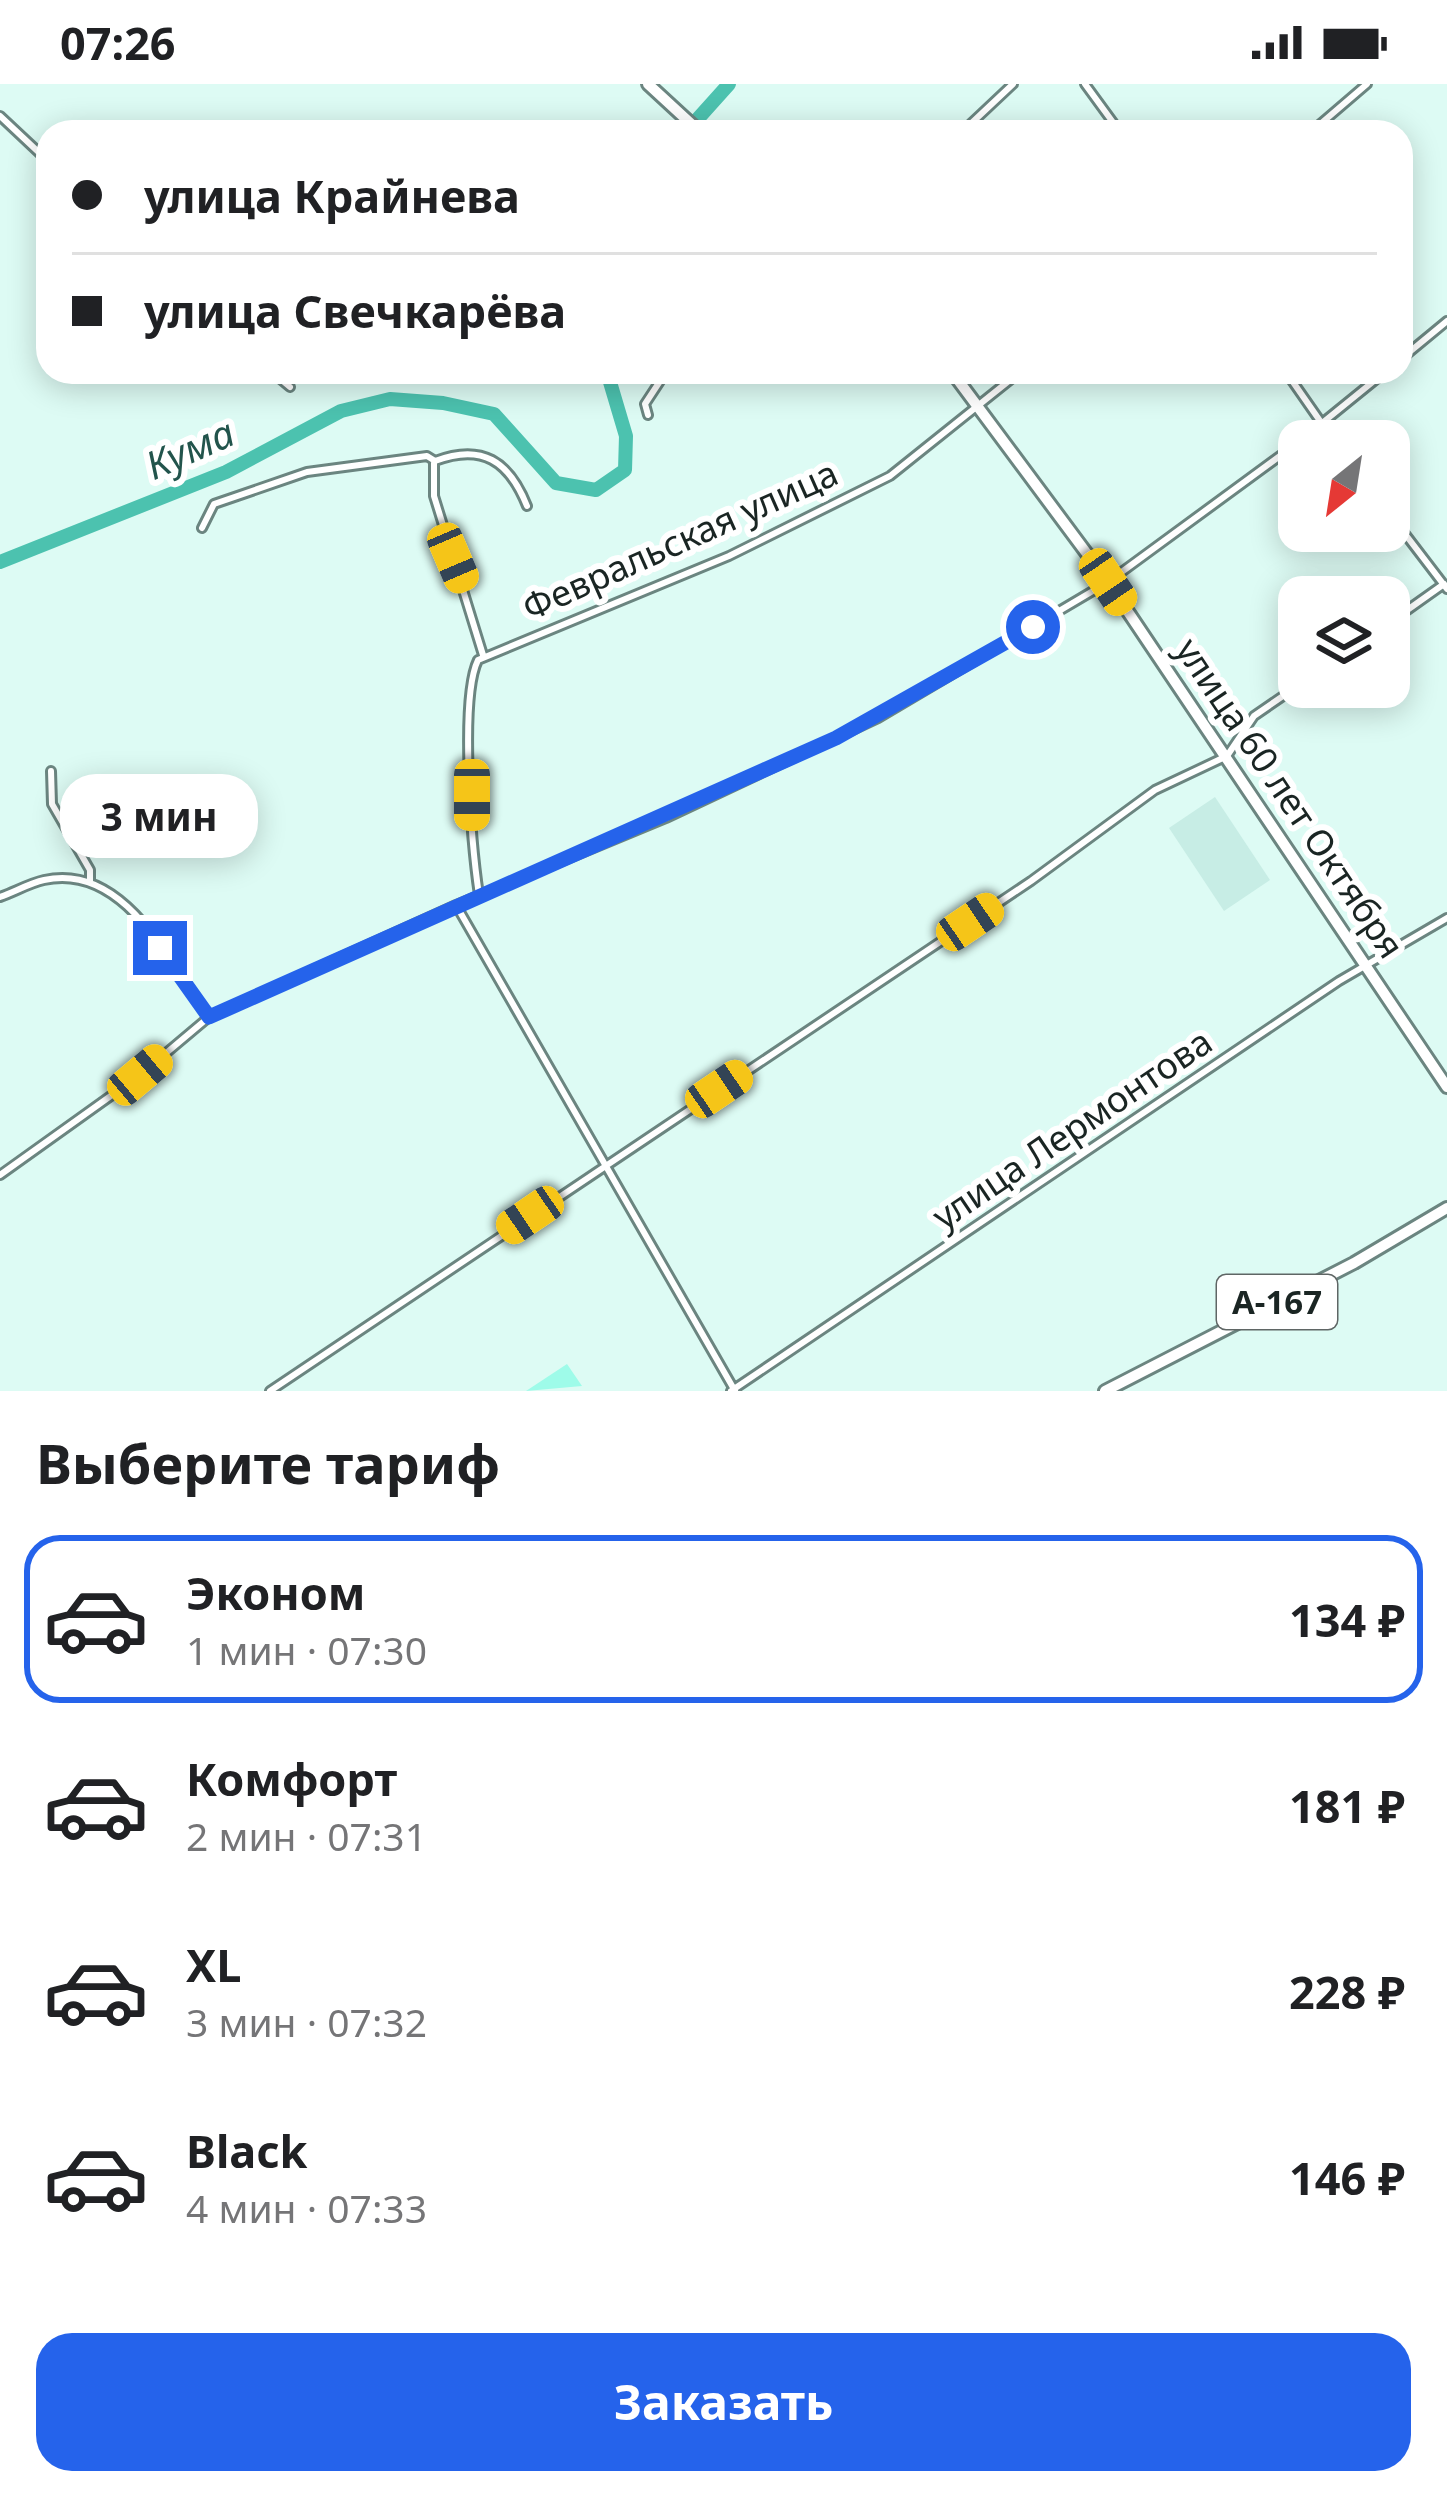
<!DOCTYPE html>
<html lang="ru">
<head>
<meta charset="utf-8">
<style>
	:root { --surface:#fff; --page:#f6f6f6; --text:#202124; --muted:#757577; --line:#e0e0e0; --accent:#2563eb }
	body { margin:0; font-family:"Noto Sans",sans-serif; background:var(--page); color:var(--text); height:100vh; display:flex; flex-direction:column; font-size:45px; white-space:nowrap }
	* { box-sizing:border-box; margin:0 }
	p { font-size:39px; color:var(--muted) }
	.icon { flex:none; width:66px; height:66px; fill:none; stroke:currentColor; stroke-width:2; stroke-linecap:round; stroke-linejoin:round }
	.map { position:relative; height:1307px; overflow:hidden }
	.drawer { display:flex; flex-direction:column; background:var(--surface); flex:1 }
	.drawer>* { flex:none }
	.top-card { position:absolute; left:36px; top:36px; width:1377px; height:264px; border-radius:36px; box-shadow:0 6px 30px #0003; display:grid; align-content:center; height:264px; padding:0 36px; background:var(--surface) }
	.needle { width:78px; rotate:210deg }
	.buttons { position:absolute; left:1278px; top:336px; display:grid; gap:24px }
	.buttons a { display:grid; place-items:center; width:132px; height:132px; border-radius:24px; background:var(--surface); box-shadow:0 6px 30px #0003; font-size:60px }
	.end { position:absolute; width:54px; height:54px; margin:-27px; border:15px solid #2563eb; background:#fff; box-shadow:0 0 0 6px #fff }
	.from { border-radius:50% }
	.bubble { position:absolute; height:84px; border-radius:36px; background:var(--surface); box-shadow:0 6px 30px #0003; font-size:39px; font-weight:700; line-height:84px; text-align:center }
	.car { position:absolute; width:36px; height:72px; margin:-36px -18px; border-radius:15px; box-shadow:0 0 9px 3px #0007; background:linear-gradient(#f5c518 24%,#345 0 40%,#f5c518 0 76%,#345 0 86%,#f5c518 0) }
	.top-card b { display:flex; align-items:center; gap:42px; height:114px; font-size:45px }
	.top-card b+b { border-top:3px solid var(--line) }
	.top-card i { width:30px; height:30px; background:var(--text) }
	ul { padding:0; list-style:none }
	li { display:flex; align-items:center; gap:36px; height:168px; margin:0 24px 18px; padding:0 12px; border:6px solid transparent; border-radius:36px }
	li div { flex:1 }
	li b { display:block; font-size:45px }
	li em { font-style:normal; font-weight:700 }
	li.current { border-color:var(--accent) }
	li>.icon { width:108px; height:108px; stroke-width:1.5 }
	h2 { padding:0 36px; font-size:54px; line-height:144px }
	.action { display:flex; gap:24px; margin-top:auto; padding:24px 36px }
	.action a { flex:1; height:138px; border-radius:36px; background:var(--accent); color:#fff; font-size:48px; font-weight:700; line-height:138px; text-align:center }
	.status { display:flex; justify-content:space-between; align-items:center; height:84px; padding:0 60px; background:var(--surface); direction:ltr }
	.status svg { height:33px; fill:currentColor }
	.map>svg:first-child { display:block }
	.built { fill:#c7ede5 }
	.green { fill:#9efbe9 }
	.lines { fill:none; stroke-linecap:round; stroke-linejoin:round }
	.river { stroke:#4cc2af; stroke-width:14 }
	.minor-casing { stroke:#6b8580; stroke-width:12 }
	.primary-casing { stroke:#6b8580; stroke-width:16 }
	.trunk-casing { stroke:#6b8580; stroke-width:16 }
	.minor { stroke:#fff; stroke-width:6 }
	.primary { stroke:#fff; stroke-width:10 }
	.trunk { stroke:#fff; stroke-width:10 }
	.route { stroke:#2563eb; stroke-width:15 }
	.labels { text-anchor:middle; stroke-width:12; stroke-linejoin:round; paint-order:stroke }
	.shield { fill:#fff; stroke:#5f6665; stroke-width:3 }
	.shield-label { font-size:33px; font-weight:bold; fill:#1a2523 }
	.street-label { font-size:36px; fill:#1a2523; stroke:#fff }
	.water-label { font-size:39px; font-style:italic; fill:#22544c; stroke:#fff }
</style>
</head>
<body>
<div class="status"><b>07:26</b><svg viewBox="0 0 49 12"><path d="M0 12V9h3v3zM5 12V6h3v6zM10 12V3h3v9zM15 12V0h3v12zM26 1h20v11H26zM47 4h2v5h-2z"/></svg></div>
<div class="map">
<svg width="1447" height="1307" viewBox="0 0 1447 1307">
	<rect width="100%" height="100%" fill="#ddfbf4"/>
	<!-- built -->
	<path class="built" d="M 1215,713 L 1270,796 L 1224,827 L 1169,744 Z"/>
	<!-- green -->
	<path class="green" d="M 567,1280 L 582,1302 L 526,1307 Z"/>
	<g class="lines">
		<!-- river -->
		<path class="river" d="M 686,48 L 729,0
			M 0,478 L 226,388 L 341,327 L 390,315 L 443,319 L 494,330 L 556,399 L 596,406 L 625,386 L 626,352 L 607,288"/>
		<defs>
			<path id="minor" d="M 1085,0 L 1120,48
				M 0,32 L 48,77
				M 962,48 L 1013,0
				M 1311,48 L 1367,0
				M 1401,275 L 1447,237
				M 272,288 L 290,303
				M 1286,288 L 1334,357
				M 648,331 L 645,320 L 666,288
				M 1300,357 L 1385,288
				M 434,379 L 434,412 L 483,571
				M 1389,429 L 1447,505
				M 202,444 L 214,420 L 307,388 L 427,372 L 435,377 C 482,359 509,377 527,422
				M 1389,539 L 1444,500
				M 51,687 L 52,720 L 90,786 L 90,798
				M 479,811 C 472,764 459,615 478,576 L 729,472 L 890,392 L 1020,288
				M 0,813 C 14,808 30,799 44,796 C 125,778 170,880 209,933
				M 456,821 L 735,1307
				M 0,1091 L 140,991 L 209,933 L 456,821 L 666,734 L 878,634 L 1108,498 L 1299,358
				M 270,1307 L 1031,797 L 1155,706 L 1227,672 L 1254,632 L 1299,601
				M 731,1307 L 1339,897 L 1447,834"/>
			<path id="primary" d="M 648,0 L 700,48
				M 952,288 L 1108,498 L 1447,1003"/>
			<path id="trunk" d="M 1105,1307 L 1354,1179 L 1447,1124"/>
		</defs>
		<!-- minor casing -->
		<use href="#minor" class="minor-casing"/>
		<!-- primary casing -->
		<use href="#primary" class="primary-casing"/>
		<!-- trunk casing -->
		<use href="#trunk" class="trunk-casing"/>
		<!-- minor -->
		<use href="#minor" class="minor"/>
		<!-- primary -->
		<use href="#primary" class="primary"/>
		<!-- trunk -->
		<use href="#trunk" class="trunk"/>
	</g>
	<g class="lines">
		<!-- route -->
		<path class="route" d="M 160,864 L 209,933 L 836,654 L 1033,543"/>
	</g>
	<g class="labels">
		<!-- shield labels -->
		<rect class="shield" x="1217" y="1191" width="120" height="54" rx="9"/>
		<g class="shield-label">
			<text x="1277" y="1230">А-167</text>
		</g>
		<!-- street labels -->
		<g class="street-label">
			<text transform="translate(680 456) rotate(-24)" y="13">Февральская улица</text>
			<text transform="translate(1290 714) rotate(56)" y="13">улица 60 лет Октября</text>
			<text transform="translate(1072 1045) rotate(-34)" y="13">улица Лермонтова</text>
		</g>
		<!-- water labels -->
		<g class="water-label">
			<text transform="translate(190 365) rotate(-24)" y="14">Кума</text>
		</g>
	</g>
</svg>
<div class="buttons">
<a><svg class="needle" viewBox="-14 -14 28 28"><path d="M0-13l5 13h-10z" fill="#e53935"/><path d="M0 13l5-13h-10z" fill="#757577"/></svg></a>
<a><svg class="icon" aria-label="layers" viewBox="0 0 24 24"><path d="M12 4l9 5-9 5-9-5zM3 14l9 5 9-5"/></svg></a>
</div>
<i class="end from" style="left:1033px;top:543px"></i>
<i class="end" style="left:160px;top:864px"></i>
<div class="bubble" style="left:60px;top:690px;width:198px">3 мин</div>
<i class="car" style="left:453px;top:474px;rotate:157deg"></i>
<i class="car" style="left:1108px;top:498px;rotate:146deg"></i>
<i class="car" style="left:472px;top:711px;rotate:180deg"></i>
<i class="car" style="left:970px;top:838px;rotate:56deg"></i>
<i class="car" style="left:140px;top:991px;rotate:50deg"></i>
<i class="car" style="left:719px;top:1005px;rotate:56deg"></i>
<i class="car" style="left:530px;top:1131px;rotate:236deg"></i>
<div class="top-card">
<b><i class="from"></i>улица Крайнева</b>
<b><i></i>улица Свечкарёва</b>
</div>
</div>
<section class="drawer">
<h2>Выберите тариф</h2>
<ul>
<li class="current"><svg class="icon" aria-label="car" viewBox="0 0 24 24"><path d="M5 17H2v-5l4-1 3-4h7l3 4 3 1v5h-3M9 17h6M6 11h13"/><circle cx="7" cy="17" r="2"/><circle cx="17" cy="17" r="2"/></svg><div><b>Эконом</b><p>1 мин · 07:30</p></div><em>134 ₽</em></li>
<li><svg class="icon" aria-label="car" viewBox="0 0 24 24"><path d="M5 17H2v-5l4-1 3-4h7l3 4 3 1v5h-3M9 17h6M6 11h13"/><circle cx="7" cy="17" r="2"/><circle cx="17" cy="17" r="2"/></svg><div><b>Комфорт</b><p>2 мин · 07:31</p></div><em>181 ₽</em></li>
<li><svg class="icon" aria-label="car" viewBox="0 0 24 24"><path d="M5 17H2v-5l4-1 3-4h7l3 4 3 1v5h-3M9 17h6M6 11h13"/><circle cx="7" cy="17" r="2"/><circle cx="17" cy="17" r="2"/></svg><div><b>XL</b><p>3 мин · 07:32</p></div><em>228 ₽</em></li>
<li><svg class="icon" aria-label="car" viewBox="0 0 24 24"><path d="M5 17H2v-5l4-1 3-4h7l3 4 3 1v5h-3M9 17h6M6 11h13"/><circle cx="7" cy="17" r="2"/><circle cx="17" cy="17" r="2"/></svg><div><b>Black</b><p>4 мин · 07:33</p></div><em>146 ₽</em></li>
</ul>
<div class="action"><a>Заказать</a></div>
</section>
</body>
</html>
